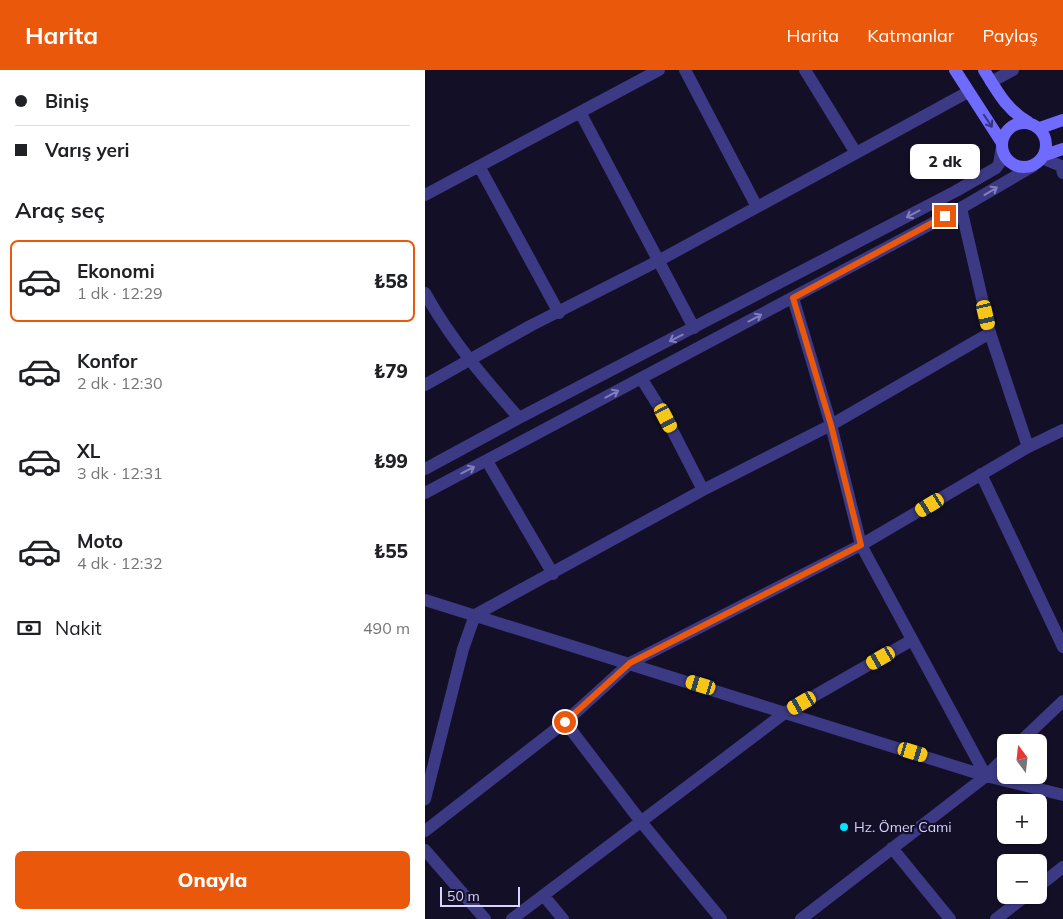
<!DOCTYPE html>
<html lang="tr">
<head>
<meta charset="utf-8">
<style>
	:root { --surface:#fff; --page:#f2f2f2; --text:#202124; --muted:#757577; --line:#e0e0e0; --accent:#ea580c }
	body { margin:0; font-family:Mulish,sans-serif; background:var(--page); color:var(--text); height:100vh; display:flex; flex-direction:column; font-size:19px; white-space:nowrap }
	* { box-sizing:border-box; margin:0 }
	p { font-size:16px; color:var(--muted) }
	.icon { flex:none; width:28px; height:28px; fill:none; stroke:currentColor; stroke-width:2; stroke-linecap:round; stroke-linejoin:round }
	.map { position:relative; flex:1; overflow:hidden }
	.panel { display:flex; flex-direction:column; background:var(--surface); width:425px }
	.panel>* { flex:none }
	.guide { display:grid; align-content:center; height:110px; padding:0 15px; background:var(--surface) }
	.needle { width:32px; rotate:345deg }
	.buttons { position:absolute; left:572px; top:664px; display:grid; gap:10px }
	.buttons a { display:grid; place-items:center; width:50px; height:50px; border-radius:8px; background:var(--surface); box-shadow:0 1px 4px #0004; font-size:25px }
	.scale { position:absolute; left:15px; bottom:12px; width:80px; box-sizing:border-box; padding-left:5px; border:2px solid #d9d4ff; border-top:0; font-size:14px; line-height:18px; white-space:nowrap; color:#d9d4ff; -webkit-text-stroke:4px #130f26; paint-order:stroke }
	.end { position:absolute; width:22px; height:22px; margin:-11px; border:6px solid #ea580c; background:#fff; box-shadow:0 0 0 2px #fff }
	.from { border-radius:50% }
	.bubble { position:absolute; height:35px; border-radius:8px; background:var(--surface); box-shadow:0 1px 4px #0004; font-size:16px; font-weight:800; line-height:35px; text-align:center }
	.car { position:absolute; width:15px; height:30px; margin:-15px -8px; border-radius:6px; box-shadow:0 0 4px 1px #0007; background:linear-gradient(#f5c518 24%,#345 0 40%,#f5c518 0 76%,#345 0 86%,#f5c518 0) }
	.guide b { display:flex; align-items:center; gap:18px; height:48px; font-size:19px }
	.guide b+b { border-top:1px solid var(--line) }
	.guide i { width:12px; height:12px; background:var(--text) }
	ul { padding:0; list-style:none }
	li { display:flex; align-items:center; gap:15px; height:82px; margin:0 10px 8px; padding:0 5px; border:2px solid transparent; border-radius:8px }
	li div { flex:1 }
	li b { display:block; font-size:19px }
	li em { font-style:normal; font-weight:800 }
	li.current { border-color:var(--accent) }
	li>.icon { width:45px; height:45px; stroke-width:1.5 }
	h2 { padding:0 15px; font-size:22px; line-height:60px }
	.pay { display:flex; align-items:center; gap:12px; height:55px; padding:0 15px; font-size:19px }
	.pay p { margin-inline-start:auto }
	.button { display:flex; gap:10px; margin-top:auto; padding:10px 15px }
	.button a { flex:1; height:58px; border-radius:8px; background:var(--accent); color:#fff; font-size:20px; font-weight:800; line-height:58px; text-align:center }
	header { display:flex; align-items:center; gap:30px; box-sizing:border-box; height:70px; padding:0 25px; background:var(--accent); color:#fff }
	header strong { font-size:24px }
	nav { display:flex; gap:28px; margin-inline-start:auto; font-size:18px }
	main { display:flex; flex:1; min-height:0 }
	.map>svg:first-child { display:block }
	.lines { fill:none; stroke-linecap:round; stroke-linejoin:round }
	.street { stroke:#3d3a85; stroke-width:12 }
	.secondary { stroke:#6f6bff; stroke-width:12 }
	.oneway { stroke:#38347d }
	.oneway2 { stroke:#837fbc }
	.route { stroke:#ea580c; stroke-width:6 }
	.poi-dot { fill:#00e5ff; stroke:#130f26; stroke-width:2 }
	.labels { text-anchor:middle; stroke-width:4.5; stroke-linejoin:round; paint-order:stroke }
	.poi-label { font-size:14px; fill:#d9d4ff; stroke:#130f26; text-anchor:start }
</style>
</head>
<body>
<header>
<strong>Harita</strong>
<nav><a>Harita</a><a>Katmanlar</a><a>Paylaş</a></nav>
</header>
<main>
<section class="panel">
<div class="guide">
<b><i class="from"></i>Biniş</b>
<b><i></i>Varış yeri</b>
</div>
<h2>Araç seç</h2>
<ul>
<li class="current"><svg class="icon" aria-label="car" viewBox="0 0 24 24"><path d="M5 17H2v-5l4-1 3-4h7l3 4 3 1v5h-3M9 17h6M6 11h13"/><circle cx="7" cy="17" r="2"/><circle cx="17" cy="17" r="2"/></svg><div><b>Ekonomi</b><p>1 dk · 12:29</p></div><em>₺58</em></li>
<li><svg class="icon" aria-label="car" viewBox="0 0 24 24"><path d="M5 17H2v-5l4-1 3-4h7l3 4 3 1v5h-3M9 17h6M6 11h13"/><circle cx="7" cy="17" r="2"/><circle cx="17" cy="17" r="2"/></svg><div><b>Konfor</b><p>2 dk · 12:30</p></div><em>₺79</em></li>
<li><svg class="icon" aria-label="car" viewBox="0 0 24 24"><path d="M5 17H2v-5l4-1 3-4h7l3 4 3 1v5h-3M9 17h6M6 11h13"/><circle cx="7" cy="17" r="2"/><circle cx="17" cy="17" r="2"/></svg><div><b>XL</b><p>3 dk · 12:31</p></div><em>₺99</em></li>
<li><svg class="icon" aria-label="car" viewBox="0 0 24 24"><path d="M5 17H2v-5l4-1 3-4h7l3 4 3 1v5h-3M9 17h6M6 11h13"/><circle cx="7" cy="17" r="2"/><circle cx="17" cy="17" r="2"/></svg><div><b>Moto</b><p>4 dk · 12:32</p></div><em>₺55</em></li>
</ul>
<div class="pay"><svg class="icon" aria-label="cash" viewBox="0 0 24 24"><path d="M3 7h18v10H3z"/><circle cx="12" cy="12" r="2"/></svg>Nakit<p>490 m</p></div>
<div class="button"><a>Onayla</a></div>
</section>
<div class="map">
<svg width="638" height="849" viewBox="0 0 638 849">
	<rect width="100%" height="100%" fill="#130f26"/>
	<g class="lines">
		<!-- street -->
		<path class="street" d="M 260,0 L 332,137
			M 380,0 L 431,83
			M 566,12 L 588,0
			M 155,42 L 269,258
			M 617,88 L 636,96 L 638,103
			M 54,96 L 134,243
			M 0,125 L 234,0
			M 536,138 L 565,263 L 603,377
			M 0,223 C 26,270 59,308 94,348
			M 368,228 L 406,355 L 436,475 L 561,706
			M 216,308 L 241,348 L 278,420
			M 0,315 L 105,256 L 233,191 L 543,22
			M 62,391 L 128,504
			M 0,399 L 94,348 L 531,121 L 571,98 L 574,94 L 577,76
			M 556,404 L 638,577
			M 0,423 L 536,138 L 608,96
			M 0,530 L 561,706 L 638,725
			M 140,652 L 217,753 L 296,849
			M 595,672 L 638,631
			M 0,729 L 38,579 L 50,545 L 278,420 L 406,355 L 565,263
			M 0,761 L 140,652 L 205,593 L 436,475 L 603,377 L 638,360
			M 467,778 L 525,849
			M 0,780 L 60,849
			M 614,816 L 638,797
			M 119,826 L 138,849
			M 87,849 L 361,642 L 487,570
			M 376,849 L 561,706 L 581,686
			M 571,849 L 602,825"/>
		<!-- secondary -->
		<path class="secondary" d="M 530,0 L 577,73
			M 559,0 C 572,21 581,39 603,52
			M577 75a22 22 0 1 1 44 0a22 22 0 1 1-44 0Z
			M 615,58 L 638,50
			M 620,85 L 638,79"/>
	</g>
	<!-- one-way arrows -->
	<defs><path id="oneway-shaft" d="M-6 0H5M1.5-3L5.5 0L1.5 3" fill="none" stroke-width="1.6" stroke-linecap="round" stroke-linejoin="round" transform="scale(1.25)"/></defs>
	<use class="oneway" href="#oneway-shaft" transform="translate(563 51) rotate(56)"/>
	<g class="oneway2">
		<use href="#oneway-shaft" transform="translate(566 121) rotate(-31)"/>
		<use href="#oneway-shaft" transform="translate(488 144) rotate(152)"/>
		<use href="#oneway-shaft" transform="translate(330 248) rotate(-28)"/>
		<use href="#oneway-shaft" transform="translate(251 268) rotate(153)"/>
		<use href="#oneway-shaft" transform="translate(187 324) rotate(-28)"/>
		<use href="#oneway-shaft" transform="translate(43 400) rotate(-27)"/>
	</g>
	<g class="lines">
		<!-- route -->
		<path class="route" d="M 140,652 L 205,593 L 436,475 L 406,355 L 368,228 L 520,146"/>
	</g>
	<!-- markers -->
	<circle class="poi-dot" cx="419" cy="757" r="5"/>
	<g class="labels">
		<!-- poi labels -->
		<g class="poi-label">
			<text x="429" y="762">Hz. Ömer Cami</text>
		</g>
	</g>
</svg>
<div class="buttons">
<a><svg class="needle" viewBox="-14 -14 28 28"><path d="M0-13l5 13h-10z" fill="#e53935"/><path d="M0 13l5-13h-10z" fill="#757577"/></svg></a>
<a>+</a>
<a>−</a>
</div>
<div class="scale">50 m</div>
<i class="end from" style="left:140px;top:652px"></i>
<i class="end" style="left:520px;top:146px"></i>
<div class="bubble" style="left:485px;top:74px;width:70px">2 dk</div>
<i class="car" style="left:561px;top:245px;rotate:167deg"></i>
<i class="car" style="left:241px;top:348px;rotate:152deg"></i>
<i class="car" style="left:505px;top:435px;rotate:239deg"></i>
<i class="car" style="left:456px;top:588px;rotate:240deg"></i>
<i class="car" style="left:276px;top:615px;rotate:287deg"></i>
<i class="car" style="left:377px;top:633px;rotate:240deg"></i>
<i class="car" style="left:488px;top:682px;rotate:107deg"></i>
</div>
</main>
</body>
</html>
